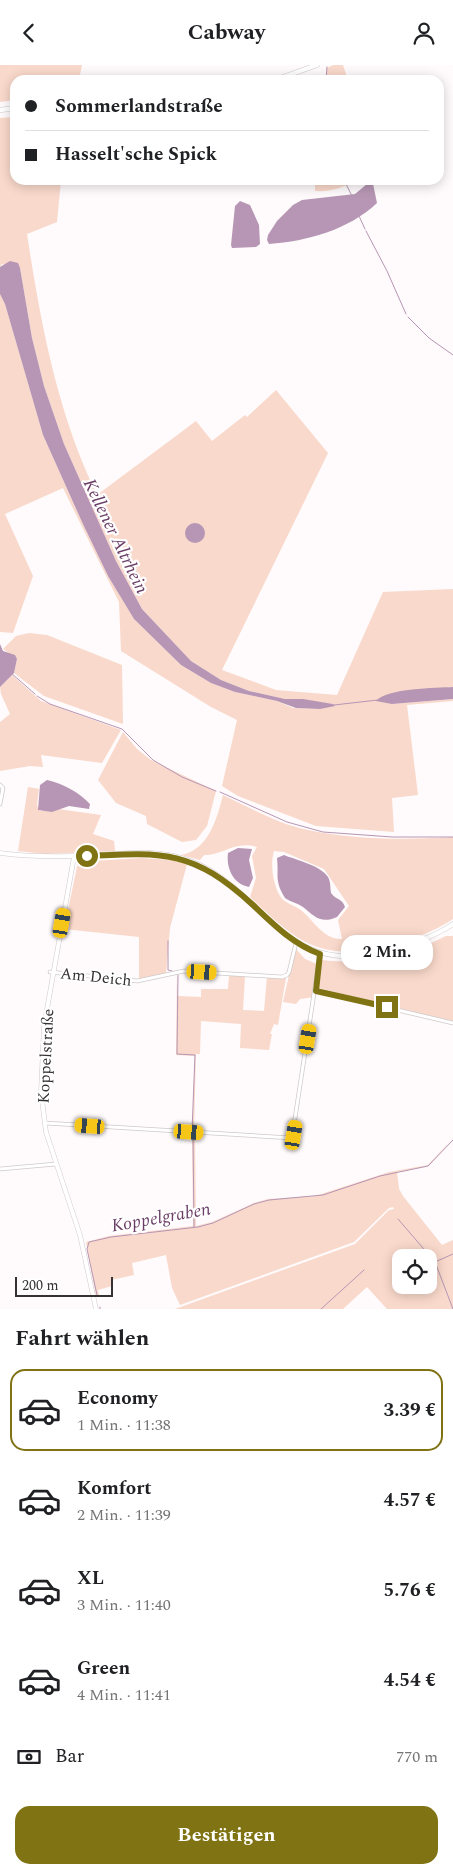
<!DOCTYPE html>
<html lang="de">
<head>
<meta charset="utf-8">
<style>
	:root { --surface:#fff; --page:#f2f2f2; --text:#202124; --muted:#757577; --line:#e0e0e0; --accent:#807314 }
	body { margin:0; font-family:Spectral,serif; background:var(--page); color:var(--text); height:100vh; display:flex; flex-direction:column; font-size:19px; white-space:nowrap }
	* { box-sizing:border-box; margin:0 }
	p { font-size:16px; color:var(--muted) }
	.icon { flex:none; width:28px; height:28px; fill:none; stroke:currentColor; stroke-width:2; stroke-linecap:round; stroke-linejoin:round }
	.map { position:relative; height:1244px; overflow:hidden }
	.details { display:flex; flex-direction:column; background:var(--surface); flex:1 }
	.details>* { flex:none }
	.top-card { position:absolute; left:10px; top:10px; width:434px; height:110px; border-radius:15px; box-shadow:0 2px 12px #0003; display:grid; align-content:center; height:110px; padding:0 15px; background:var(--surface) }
	.tools { position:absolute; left:392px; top:1184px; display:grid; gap:10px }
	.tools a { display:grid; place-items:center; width:45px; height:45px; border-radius:10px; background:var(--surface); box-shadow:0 2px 12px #0003; font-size:25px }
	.scale { position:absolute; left:15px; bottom:12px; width:98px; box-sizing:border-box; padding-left:5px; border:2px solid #333132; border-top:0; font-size:14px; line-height:18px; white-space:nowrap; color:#333132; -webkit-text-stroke:4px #fff; paint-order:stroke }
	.end { position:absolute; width:22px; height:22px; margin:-11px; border:6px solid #807314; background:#fff; box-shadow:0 0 0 2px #fff }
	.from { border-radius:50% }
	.bubble { position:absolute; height:35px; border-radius:15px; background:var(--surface); box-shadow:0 2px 12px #0003; font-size:16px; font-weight:700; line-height:35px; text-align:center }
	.car { position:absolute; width:15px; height:30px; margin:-15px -8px; border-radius:6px; box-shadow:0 0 4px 1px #0007; background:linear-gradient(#f5c518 24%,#345 0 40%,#f5c518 0 76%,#345 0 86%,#f5c518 0) }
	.top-card b { display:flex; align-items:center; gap:18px; height:48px; font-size:19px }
	.top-card b+b { border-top:1px solid var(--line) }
	.top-card i { width:12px; height:12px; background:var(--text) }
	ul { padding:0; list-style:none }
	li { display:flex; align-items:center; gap:15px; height:82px; margin:0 10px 8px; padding:0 5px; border:2px solid transparent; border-radius:15px }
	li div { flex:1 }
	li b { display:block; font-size:19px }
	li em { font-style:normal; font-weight:700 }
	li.current { border-color:var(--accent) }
	li>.icon { width:45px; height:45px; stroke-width:1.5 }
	h2 { padding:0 15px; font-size:22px; line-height:60px }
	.pay { display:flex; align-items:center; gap:12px; height:55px; padding:0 15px; font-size:19px }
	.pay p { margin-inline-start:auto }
	.action { display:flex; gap:10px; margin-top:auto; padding:10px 15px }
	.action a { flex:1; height:58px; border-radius:15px; background:var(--accent); color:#fff; font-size:20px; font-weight:700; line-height:58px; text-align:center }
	header { display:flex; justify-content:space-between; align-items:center; height:65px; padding:0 15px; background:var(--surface); font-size:22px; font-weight:700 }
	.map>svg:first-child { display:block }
	.green { fill:#f9d9cb; fill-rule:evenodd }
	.water { fill:#b696b4 }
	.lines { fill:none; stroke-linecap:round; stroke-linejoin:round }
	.stream { stroke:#b696b4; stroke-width:1 }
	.minor-casing { stroke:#cfcacb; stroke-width:4.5 }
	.tertiary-casing { stroke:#cfcacb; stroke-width:5 }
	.primary-casing { stroke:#cfcacb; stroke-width:5.5 }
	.minor { stroke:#fff; stroke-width:3 }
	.tertiary { stroke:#fff; stroke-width:4 }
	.primary { stroke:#fff; stroke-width:4.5 }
	.route { stroke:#807314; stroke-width:6 }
	.labels { text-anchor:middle; stroke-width:4.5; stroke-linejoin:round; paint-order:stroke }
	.street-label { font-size:16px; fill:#333132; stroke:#fff }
	.water-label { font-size:18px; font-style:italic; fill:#6a3e67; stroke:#fff }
</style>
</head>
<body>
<header><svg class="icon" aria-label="back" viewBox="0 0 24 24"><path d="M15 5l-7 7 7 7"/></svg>Cabway<svg class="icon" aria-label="person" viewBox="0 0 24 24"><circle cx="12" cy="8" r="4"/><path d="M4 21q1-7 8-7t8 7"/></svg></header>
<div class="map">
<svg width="453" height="1244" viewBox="0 0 453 1244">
	<rect width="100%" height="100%" fill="#fffafb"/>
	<!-- green -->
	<path class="green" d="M 0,0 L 82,0 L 79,15 L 15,15 L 15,35 L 0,37 Z
		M 333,0 L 343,0 L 348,15 L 326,15 L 327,3 Z
		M 15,52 L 15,115 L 61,115 L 57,157 L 27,169 C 41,260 57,347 97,430 L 196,356 L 212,376 L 245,350 L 247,352 L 276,325 L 328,388 L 222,605 L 276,625 L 337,630 L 383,527 L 453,524 L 453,622 L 405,626 L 392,639 L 453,634 L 453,636 L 407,640 L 418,730 L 392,733 L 394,767 L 316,761 L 238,731 L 222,721 L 237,655 L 211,642 L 121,586 L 119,537 L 63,423 L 5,449 L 33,511 L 13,568 L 0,567 L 0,229 L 5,239 L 43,370 L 82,457 L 108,511 L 134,554 L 181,600 L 211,618 L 235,627 L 277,636 L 293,643 L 320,644 L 333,639 L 285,634 L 249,626 L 221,615 L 191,596 L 142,544 L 116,496 L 64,379 L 44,321 L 32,273 L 20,203 L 2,199 L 0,202 L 0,53 Z
		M 315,115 L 359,115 C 342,122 334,127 315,126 Z
		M 29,568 L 47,570 L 122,600 L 123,659 L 44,631 L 14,608 L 17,594 L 3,584 L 16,571 Z
		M 12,610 L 41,636 L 121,665 L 102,698 L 41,690 L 43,702 L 30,701 L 0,706 L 0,657 L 10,649 L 1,629 L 0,622 Z
		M 123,667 L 137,684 L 151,695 L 216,726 L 207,761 L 196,775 L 182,777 L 147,759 L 146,751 L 116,738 L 98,715 Z
		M 28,722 L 39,724 L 37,740 L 40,746 L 58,744 L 101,750 L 93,769 L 114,776 L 115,786 L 45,789 L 18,786 Z
		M 223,730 C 250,743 279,759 308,765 C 354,775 406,775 453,772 L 453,854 C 434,867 414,873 393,879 C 322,898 300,880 250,832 L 256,813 L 252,791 L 257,782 C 235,775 224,790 204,790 L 200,795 L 181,790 C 209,785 217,753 223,730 ZM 274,786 L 284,787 L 324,804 L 349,841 L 338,855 L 342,874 C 324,875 314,856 302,846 C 295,840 285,839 280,831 C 273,819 270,799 274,786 Z
		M 141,793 L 171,795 L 187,799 L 170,863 L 166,909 L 139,915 L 139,872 L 64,864 L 78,797 Z
		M 446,871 L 453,871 L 453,957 L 319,923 L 321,895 C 361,900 410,890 446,871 Z
		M 295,883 L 305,894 L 317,899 L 314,932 L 300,934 L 296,939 L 283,937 Z
		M 177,909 L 178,931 L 201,932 L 201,924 L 228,924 L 229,910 L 245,911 L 243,945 L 264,946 L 267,912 L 286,913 L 278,960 L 274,959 L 270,969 L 272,969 L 269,985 L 240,983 L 241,959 L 201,956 L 200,989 L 196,989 L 194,1067 L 192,1067 L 195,991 L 176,990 Z
		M 192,1069 L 195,1071 L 196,1161 L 212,1157 L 254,1138 L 268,1134 L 315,1131 L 389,1107 L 428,1100 L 453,1073 L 429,1101 L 397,1107 L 399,1124 L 403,1131 L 442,1180 L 453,1175 L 453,1244 L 387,1244 L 367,1222 L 343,1244 L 175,1244 L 355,1179 L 389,1145 L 394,1144 L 393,1142 L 389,1143 L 354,1177 L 180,1240 L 172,1223 L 166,1190 L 132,1198 L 134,1210 L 111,1215 L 112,1221 L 98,1225 L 99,1230 L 96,1231 L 86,1177 L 109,1171 L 193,1161 ZM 429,1192 L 429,1220 L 401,1220 L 401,1192 Z"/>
	<!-- water -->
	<path class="water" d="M 367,119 L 373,119 L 377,138 C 348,165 308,176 269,179 L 267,175 L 268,170 L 277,156 L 293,140 L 302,135 L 355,129 Z
		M 240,136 L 250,140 L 259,160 L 260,179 L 256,182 L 232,183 L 231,180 L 235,141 Z
		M 10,196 L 18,198 L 20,203 L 32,273 L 44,321 L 64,379 L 116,496 L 142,544 L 191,596 L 221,615 L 249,626 L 285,634 L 303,634 L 333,639 L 335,641 L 320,644 L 296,643 L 277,636 L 235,627 L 211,618 L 181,600 L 134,554 L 108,511 L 82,457 L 43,370 L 5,239 L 0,229 L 0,202 Z
		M185 468a10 10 0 1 1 20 0a10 10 0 1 1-20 0Z
		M 0,579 L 3,586 L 15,590 L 17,594 L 14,608 L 0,622 Z
		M 453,622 L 453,634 L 392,639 L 376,636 C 387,623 436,623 453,622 Z
		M 47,715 C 62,718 80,728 90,739 L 89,744 L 69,741 L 52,747 L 38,745 L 40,720 Z
		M 238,783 L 252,784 L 249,795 L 253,813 L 249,822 C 233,819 226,803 228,788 Z
		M 284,790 C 296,795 320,800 328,812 C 331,817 330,823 331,828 C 336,835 342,833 345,842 L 337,852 C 321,859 315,852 303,842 C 298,838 290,837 285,833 C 274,815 279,811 277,793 Z"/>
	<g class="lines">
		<!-- stream -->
		<path class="stream" d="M 326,15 L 327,2
			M 344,115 L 352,131
			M 359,151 L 365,164
			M 366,166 L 387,206 L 406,249
			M 408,252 L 429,273 L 453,290
			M 11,608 L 35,629
			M 37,631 L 50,639 L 122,664 L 153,695 L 182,712 L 216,726
			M 334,640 L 378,635
			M 220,727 L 287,757 L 323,767 L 392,772 L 453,772
			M 168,876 L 168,905 L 175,907
			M 178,910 L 177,989 L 195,990 L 192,1066
			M 193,1070 L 194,1162
			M 398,1154 L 435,1197
			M 97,1230 L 87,1184 L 89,1177 L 111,1172 L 198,1162 L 213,1158 L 254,1139 L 269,1135 L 323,1130 L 380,1111 L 428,1101 L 453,1075
			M 100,1242 L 100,1244
			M 321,1244 L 364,1205
			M 453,1244 L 435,1197 L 453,1189"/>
		<defs>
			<path id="minor" d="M 0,720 L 3,723 L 0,739
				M 50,907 L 137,916 L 184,906 L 282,912 L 287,910 L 289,907 L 296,878
				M 316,926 L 453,958
				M 45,1058 L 292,1073 L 320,889
				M 0,1104 L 56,1099"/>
			<path id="tertiary" d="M 0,788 C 31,792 63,792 94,790 C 120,789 148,785 174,791 C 264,811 275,918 386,885 C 410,879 433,873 453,859
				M 74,792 L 44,961 L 41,1027 L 46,1067 L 80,1170 L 96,1244"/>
			<path id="primary" d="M 275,15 L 317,0
				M 0,45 L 15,43"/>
		</defs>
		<!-- minor casing -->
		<use href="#minor" class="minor-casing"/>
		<!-- tertiary casing -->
		<use href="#tertiary" class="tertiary-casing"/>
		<!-- primary casing -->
		<use href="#primary" class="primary-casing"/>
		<!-- minor -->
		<use href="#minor" class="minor"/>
		<!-- tertiary -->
		<use href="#tertiary" class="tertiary"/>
		<!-- primary -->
		<use href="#primary" class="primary"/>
	</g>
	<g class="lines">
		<!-- route -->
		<path class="route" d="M 87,791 C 165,787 193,785 253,840 C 274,860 293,879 320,889 L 316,926 L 387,942"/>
	</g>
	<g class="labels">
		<!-- street labels -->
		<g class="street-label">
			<text transform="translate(96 911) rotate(6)" y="6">Am Deich</text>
			<text transform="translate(45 991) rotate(-87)" y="6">Koppelstraße</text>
		</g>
		<!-- water labels -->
		<g class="water-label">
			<text transform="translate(116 471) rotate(64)" y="6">Kellener Altrhein</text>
			<text transform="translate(161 1152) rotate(-10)" y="6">Koppelgraben</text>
		</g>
	</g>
</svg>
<div class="tools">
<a><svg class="icon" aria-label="locate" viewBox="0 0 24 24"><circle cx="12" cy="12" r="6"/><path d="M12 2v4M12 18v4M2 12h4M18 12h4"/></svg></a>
</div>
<div class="scale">200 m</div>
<i class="end from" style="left:87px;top:791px"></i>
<i class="end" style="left:387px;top:942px"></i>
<div class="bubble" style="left:341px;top:870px;width:92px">2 Min.</div>
<i class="car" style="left:62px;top:858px;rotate:10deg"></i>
<i class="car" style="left:202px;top:907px;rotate:93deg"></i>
<i class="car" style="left:308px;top:974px;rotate:9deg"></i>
<i class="car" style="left:90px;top:1061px;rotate:274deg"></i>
<i class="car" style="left:189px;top:1067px;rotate:94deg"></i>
<i class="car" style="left:294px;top:1070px;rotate:9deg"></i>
<div class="top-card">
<b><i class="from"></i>Sommerlandstraße</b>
<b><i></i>Hasselt'sche Spick</b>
</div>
</div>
<section class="details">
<h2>Fahrt wählen</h2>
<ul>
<li class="current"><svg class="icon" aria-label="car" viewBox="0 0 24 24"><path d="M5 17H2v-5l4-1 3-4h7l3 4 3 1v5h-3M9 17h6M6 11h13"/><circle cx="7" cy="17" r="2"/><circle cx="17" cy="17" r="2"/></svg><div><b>Economy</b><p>1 Min. · 11:38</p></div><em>3.39 €</em></li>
<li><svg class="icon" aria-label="car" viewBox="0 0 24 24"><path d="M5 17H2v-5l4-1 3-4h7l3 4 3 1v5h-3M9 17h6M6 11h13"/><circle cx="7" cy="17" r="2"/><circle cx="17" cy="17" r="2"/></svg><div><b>Komfort</b><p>2 Min. · 11:39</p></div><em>4.57 €</em></li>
<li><svg class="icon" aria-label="car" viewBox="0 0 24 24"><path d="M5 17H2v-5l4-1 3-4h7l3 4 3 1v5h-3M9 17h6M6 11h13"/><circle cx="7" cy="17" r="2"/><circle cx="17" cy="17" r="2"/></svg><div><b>XL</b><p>3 Min. · 11:40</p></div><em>5.76 €</em></li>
<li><svg class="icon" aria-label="car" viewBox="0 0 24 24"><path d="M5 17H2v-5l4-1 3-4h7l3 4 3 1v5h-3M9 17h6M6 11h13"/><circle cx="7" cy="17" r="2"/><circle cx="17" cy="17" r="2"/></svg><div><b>Green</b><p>4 Min. · 11:41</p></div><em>4.54 €</em></li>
</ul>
<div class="pay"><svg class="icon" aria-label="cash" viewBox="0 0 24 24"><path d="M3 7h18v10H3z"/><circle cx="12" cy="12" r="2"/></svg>Bar<p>770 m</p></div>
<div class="action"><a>Bestätigen</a></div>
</section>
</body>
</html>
